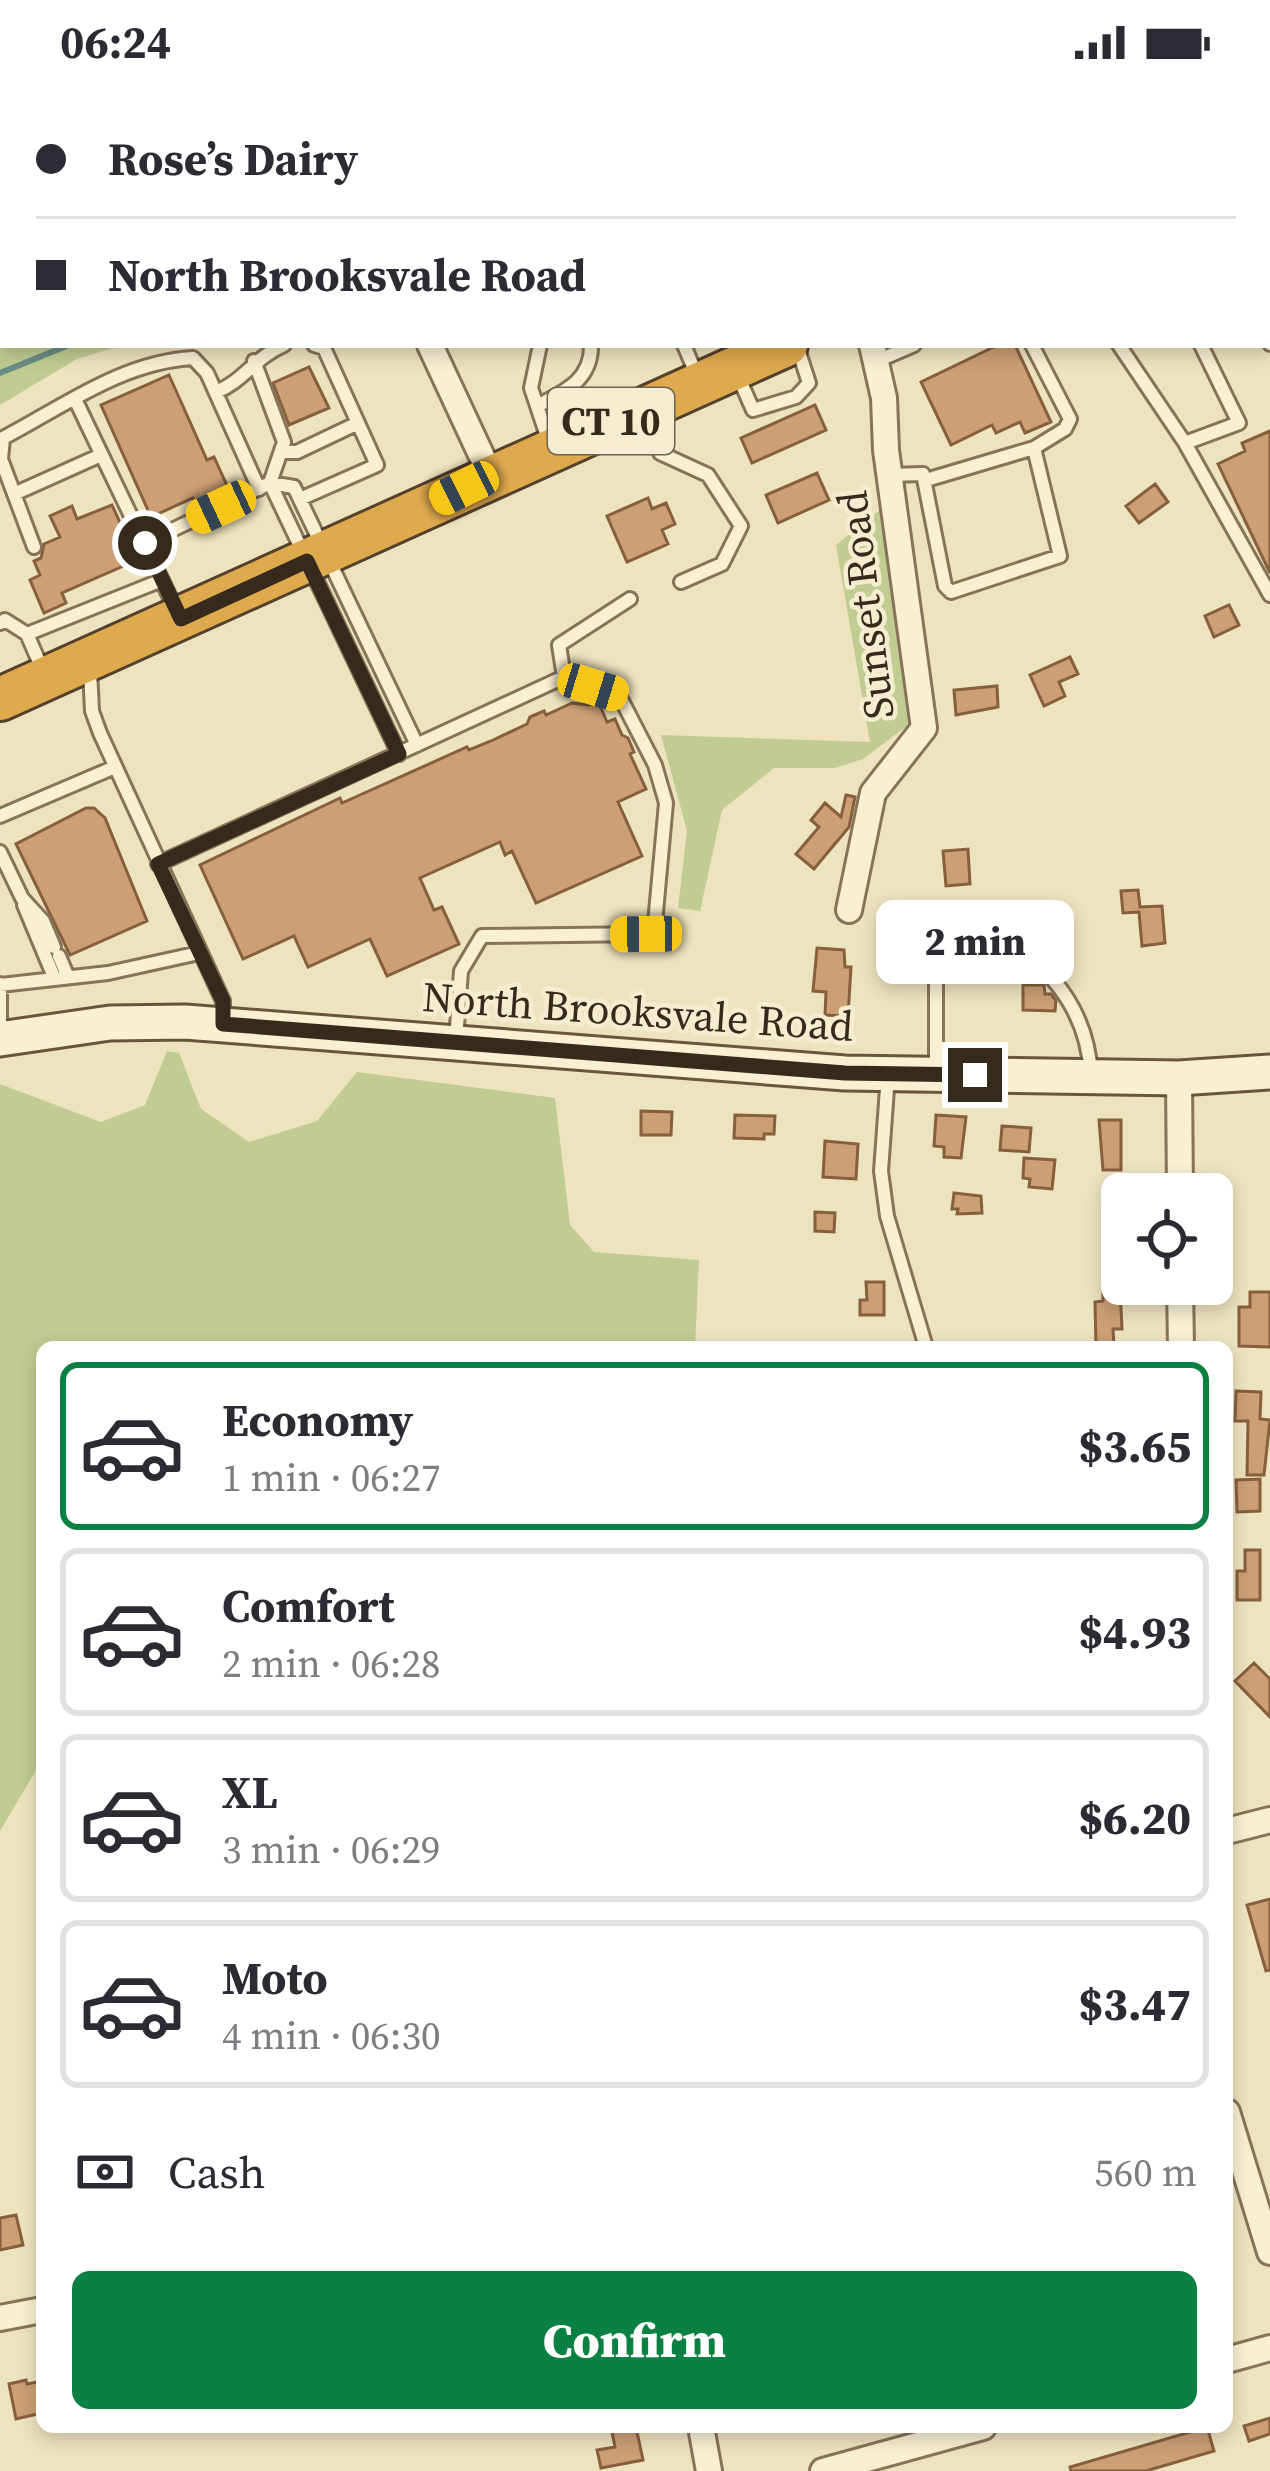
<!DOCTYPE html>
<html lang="en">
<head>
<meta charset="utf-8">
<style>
	:root { --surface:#fff; --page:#f7f7f7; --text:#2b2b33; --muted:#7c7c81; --line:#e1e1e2; --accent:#0b8043 }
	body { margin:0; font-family:"Source Serif 4",serif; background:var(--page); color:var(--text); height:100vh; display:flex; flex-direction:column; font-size:45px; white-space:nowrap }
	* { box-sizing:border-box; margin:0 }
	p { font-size:39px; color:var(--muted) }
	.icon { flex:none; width:66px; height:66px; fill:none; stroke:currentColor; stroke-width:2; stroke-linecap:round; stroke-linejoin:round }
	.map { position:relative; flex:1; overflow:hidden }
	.panel { position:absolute; left:36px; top:1257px; width:1197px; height:1092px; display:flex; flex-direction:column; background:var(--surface); border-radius:18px; box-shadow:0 6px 18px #0003 }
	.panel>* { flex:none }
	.guide { position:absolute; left:0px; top:0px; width:1272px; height:264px; box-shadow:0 6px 18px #0003; display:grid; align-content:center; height:264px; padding:0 36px; background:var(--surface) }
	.tools { position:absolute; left:1101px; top:1089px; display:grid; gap:24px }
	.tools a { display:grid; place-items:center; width:132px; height:132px; border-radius:18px; background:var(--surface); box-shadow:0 6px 18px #0003; font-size:60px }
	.end { position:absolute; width:54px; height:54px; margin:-27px; border:15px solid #362a1c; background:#fff; box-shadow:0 0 0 6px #fff }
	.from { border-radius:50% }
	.bubble { position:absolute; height:84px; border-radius:18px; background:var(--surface); box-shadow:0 6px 18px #0003; font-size:39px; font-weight:800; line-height:84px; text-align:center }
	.car { position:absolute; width:36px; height:72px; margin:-36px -18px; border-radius:15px; box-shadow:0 0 9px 3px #0007; background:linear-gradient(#f5c518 24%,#345 0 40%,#f5c518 0 76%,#345 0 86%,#f5c518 0) }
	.guide b { display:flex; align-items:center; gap:42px; height:114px; font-size:45px }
	.guide b+b { border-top:3px solid var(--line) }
	.guide i { width:30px; height:30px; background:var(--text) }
	ul { padding:21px 0 0; list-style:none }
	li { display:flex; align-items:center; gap:36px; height:168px; margin:0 24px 18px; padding:0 12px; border:6px solid var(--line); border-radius:18px }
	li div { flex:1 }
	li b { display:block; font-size:45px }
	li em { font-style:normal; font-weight:800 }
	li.active { border-color:var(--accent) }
	li>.icon { width:108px; height:108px; stroke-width:1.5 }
	.pay { display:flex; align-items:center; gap:30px; height:132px; padding:0 36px; font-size:45px }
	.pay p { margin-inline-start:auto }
	.button { display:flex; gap:24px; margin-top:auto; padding:24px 36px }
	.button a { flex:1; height:138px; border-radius:18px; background:var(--accent); color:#fff; font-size:48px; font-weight:800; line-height:138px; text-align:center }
	.status { display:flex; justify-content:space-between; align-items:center; height:84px; padding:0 60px; background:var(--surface); direction:ltr }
	.status svg { height:33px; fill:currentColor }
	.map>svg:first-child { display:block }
	.green { fill:#c1cc93 }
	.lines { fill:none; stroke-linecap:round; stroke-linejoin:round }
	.stream { stroke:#6a8d87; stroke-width:6 }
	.river { stroke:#a2c0b9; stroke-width:36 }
	.building { fill:#cc9f75; stroke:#865f3d; stroke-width:3 }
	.lane-casing { stroke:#877458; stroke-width:18 }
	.street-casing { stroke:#877458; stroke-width:30 }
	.secondary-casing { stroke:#68553b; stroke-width:39 }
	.highway-casing { stroke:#54412c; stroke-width:48 }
	.lane { stroke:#f9f0d2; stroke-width:12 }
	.street { stroke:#f9f0d2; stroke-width:24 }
	.secondary { stroke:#f9f0d2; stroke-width:33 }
	.highway { stroke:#dfa94e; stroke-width:42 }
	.route { stroke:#362a1c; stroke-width:15 }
	.labels { text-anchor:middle; stroke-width:9; stroke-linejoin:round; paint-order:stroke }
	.shield { fill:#f5edcf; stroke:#6f6452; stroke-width:3 }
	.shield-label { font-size:39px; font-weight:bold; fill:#362a1c }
	.street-label { font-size:42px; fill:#362a1c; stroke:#f5edcf }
</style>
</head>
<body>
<div class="status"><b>06:24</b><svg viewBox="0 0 49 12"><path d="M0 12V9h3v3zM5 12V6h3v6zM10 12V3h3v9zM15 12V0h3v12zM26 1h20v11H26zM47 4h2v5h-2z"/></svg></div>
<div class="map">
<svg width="1270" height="2387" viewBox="0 0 1270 2387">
	<rect width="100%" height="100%" fill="#eee3bf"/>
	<!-- green -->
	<path class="green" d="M 0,134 L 3,134 L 3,261 L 123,261 L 77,275 L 0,321 Z
		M 886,421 L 915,636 L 863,675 L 835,684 L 774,684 L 722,726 L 700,827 L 678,824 L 687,747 L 661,651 L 870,658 L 836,461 Z
		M 167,967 L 179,969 L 201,1025 L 249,1058 L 317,1037 L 357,988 L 555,1014 L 570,1141 L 594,1168 L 699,1176 L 695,1263 L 42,1263 L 42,1676 L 0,1747 L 0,1000 L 101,1038 L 145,1021 Z"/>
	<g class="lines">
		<!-- stream -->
		<path class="stream" d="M 0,289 L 69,261"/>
		<!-- river -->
		<path class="river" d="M 789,3 L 790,0"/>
	</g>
	<!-- building -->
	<path class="building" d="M 998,261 L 1015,261 L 1051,338 L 1025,349 L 1020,338 L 996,349 L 992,341 L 951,361 L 921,298 Z
		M 309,283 L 329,324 L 289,341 L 273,299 Z
		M 169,291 L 207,376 L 214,373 L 229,406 L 196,420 L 193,414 L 151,433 L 101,321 Z
		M 815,321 L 826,346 L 752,379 L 741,354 Z
		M 1270,347 L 1270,489 L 1218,380 L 1245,367 L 1242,359 Z
		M 817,389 L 829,416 L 778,439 L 766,411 Z
		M 1155,400 L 1168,418 L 1139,439 L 1126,422 Z
		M 648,414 L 652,425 L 666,419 L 675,440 L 662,446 L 668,460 L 627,478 L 607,432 Z
		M 112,421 L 137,476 L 62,509 L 66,519 L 44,529 L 30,496 L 40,491 L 34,477 L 41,474 L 44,460 L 60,453 L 50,432 L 72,422 L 77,435 Z
		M 1229,521 L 1239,541 L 1214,553 L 1205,532 Z
		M 1070,573 L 1078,590 L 1059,598 L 1065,612 L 1044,622 L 1030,591 Z
		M 997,602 L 998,623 L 956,631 L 954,606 Z
		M 598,617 L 607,638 L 615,635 L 622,651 L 628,654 L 634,668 L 630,670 L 646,705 L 618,718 L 642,772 L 536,819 L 512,767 L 505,771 L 500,758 L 420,794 L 434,826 L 442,823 L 459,860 L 387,892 L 370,855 L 308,883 L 294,852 L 243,875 L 200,781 L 340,714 L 342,719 L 467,663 L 469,666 L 491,657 L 527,640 L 530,633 L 544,627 L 546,631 L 572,619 L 589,621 Z
		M 846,711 L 855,713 L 849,743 L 814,785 L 796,770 L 819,743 L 811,736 L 825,719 L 841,733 Z
		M 86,724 L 94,724 L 105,734 L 147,837 L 70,871 L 16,760 Z
		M 968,765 L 970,800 L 946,802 L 943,767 Z
		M 1138,806 L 1140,823 L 1162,822 L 1165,859 L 1142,862 L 1139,828 L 1123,829 L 1121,807 Z
		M 817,864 L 844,866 L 845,883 L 851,883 L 848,932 L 825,931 L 826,908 L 813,907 Z
		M 1023,901 L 1044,901 L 1045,910 L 1051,910 L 1056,917 L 1055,927 L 1023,926 Z
		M 641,1027 L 672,1028 L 671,1051 L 641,1051 Z
		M 735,1031 L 775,1032 L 774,1050 L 764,1050 L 764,1055 L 734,1054 Z
		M 936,1031 L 966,1033 L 961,1074 L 944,1073 L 944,1063 L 934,1062 Z
		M 1099,1036 L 1121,1036 L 1121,1086 L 1103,1086 Z
		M 1002,1042 L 1031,1044 L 1029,1068 L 1000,1066 Z
		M 825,1057 L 858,1060 L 856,1095 L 823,1093 Z
		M 1024,1074 L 1055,1076 L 1052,1105 L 1029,1103 L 1030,1095 L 1023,1094 Z
		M 954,1109 L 981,1112 L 982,1129 L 957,1130 L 958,1125 L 952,1125 Z
		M 815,1128 L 835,1129 L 834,1148 L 815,1147 Z
		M 866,1198 L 884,1198 L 884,1231 L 860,1231 L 860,1216 L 867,1216 Z
		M 1120,1204 L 1122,1245 L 1113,1245 L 1114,1263 L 1096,1263 L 1095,1218 L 1103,1217 L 1103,1205 Z
		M 1250,1208 L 1270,1208 L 1270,1263 L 1239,1262 L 1239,1223 L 1250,1223 Z
		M 1236,1307 L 1261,1308 L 1260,1335 L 1270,1336 L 1264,1391 L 1247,1391 L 1248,1337 L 1235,1337 Z
		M 1260,1395 L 1260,1427 L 1237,1428 L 1236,1396 Z
		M 1245,1466 L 1260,1466 L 1260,1516 L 1237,1516 L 1237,1487 L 1245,1487 Z
		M 1254,1579 L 1270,1595 L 1270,1633 L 1235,1597 Z
		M 1270,1815 L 1270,1886 L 1266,1887 L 1247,1821 Z
		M 16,2131 L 23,2161 L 0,2166 L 0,2134 Z
		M 26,2296 L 27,2300 L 42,2297 L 42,2329 L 16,2335 L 9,2300 Z
		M 1270,2334 L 1270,2350 L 1249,2357 L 1244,2342 Z
		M 611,2343 L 636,2343 L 643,2376 L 601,2384 L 597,2366 L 615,2363 Z
		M 1207,2343 L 1214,2367 L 1146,2387 L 1071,2387 L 1070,2383 Z"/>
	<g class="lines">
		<defs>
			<path id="lane" d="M 912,0 L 913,3
				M 1106,0 L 1108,3
				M 1269,236 L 1270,235
				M 1269,258 L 1270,260
				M 540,261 L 531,304 L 549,358
				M 684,261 L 697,292
				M 1119,261 L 1185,359
				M 1201,261 L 1239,339 L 1185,359 L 1270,511
				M 254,277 L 284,358 L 270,399 L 399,670
				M 877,277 L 914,261
				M 738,292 L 753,326 L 796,313 L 809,299 L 797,262
				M 216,308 C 244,297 255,273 284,261
				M 75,315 L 177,528
				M 539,321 C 566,307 592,295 591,261
				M 281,368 L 297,368 L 358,339
				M 660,369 L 708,391 L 741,442 L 722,480 L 681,498
				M 889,391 L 923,390 L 945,502 L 951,508 L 1060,472 L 1034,364 L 1065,345 L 1070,335 L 1032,261
				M 926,396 L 1034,364
				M 14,410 L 101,371
				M 300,415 L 377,381 L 324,264 L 314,261
				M 145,459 L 270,399 L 294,403 L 417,661
				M 34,463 L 1,375 L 3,354 C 64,322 122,278 193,274 L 207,289 L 259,405
				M 0,539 L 5,536 L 27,550
				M 90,586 L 92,627 L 100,649 L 223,917 L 223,939
				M 43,587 L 27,550 L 162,496
				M 564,593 L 559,561 L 630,515
				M 0,732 L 115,683
				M 0,768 L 22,814 L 43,837 L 54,863
				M 158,780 L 564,593 L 619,611 L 655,681 L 666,719 L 655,839 L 647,850 L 482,852 L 461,887 L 456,956
				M 24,821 L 54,893
				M 977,840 C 1041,871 1087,918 1091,991
				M 59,872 L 67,891
				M 0,900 L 0,938
				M 0,901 L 108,889 L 199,869
				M 936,989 L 936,897
				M 888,991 L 881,1087 L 887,1132 L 926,1263"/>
			<path id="street" d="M 310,0 L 312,3
				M 430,261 L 491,392
				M 849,826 L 873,709 L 924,644 L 886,366 L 884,314 L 872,261
				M 1179,994 L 1180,1110
				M 1180,1200 L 1181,1263
				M 1227,1747 L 1270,1736
				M 1227,2028 L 1270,2168
				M 0,2234 L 42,2226
				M 1227,2276 L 1270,2264
				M 701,2343 L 709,2387
				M 823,2387 L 983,2343"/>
			<path id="secondary" d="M 0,955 L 110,939 L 185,938 L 845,989 L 1179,994 L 1270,988"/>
			<path id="highway" d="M 1269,46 L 1270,46
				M 0,615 L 786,261"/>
		</defs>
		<!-- lane casing -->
		<use href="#lane" class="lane-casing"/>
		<!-- street casing -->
		<use href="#street" class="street-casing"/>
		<!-- secondary casing -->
		<use href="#secondary" class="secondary-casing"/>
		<!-- highway casing -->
		<use href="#highway" class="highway-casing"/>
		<!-- lane -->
		<use href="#lane" class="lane"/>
		<!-- street -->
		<use href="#street" class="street"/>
		<!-- secondary -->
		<use href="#secondary" class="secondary"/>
		<!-- highway -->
		<use href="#highway" class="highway"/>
	</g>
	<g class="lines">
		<!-- route -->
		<path class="route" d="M 145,459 L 181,535 L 307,477 L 399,670 L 158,780 L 223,917 L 223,940 L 845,989 L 975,991"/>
	</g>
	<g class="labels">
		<!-- shield labels -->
		<rect class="shield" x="548" y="304" width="126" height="66" rx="9"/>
		<g class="shield-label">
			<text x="611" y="351">CT 10</text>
		</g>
		<!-- street labels -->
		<g class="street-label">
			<text transform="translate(865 521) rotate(-97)" y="15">Sunset Road</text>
			<text transform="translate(638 927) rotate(4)" y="15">North Brooksvale Road</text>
		</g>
	</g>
</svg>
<div class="tools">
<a><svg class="icon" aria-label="locate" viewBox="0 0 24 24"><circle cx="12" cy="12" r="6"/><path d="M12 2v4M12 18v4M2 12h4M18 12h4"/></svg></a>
</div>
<i class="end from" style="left:145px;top:459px"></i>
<i class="end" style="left:975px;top:991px"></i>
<div class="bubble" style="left:876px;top:816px;width:198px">2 min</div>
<i class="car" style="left:464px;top:404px;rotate:244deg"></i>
<i class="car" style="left:221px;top:423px;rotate:245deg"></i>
<i class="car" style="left:593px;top:603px;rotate:107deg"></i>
<i class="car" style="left:646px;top:850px;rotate:269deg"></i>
<div class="guide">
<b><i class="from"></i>Rose’s Dairy</b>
<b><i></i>North Brooksvale Road</b>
</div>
<section class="panel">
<ul>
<li class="active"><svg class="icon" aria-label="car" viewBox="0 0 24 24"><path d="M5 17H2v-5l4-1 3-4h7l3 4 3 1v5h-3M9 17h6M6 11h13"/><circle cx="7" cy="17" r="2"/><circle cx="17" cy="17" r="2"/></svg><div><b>Economy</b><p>1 min · 06:27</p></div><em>$3.65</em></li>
<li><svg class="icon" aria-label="car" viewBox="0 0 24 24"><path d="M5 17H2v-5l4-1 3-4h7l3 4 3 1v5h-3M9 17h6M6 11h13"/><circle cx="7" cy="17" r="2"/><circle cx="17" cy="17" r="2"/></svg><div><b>Comfort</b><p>2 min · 06:28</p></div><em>$4.93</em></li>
<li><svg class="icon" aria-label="car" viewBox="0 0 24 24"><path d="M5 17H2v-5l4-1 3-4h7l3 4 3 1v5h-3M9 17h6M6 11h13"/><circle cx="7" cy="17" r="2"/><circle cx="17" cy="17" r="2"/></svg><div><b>XL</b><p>3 min · 06:29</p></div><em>$6.20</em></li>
<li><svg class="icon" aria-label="car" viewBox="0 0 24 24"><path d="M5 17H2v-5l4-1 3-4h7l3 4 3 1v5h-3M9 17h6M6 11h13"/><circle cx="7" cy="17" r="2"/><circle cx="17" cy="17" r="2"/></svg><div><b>Moto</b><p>4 min · 06:30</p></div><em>$3.47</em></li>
</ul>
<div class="pay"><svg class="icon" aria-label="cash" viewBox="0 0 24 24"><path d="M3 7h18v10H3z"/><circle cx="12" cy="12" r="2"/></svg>Cash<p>560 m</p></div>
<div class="button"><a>Confirm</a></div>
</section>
</div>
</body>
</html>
